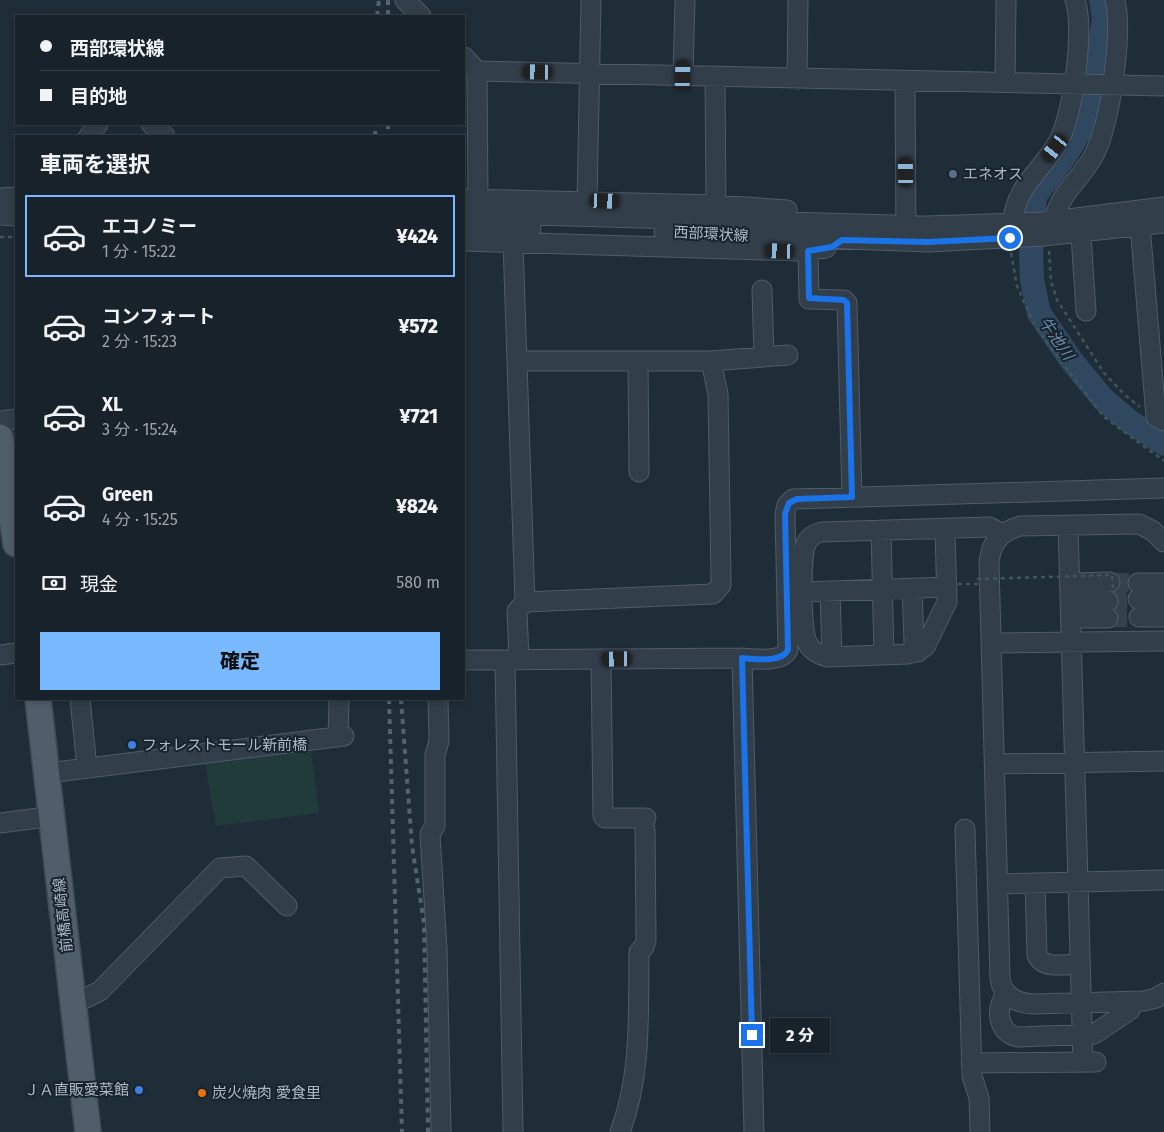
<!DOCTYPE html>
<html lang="ja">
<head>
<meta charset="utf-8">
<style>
	:root { --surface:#17222b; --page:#202a33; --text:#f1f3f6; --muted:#9ea4a9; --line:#363f47; --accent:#79b9ff }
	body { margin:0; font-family:"Fira Sans","Noto Sans JP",sans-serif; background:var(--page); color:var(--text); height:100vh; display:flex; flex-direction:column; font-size:19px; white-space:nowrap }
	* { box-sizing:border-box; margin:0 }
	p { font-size:16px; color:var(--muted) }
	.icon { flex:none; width:28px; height:28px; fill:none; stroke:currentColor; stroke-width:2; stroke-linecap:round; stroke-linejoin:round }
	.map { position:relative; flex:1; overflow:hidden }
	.drawer { position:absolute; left:15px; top:135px; width:450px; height:565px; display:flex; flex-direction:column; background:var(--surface); border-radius:0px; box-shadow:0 2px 8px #0003,0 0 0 1px var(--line) }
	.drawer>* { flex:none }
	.hud { position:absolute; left:15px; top:15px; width:450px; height:110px; border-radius:0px; box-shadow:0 2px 8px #0003,0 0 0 1px var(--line); display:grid; align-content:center; height:110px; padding:0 25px; background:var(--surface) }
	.end { position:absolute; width:22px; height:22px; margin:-11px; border:6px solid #1a73e8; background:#fff; box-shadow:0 0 0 2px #fff }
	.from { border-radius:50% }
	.bubble { position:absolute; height:35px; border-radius:0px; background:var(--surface); box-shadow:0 2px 8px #0003,0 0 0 1px var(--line); font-size:16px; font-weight:800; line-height:35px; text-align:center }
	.car { position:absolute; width:15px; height:30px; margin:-15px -8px; border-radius:6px; box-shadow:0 0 4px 1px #0007; background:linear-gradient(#222 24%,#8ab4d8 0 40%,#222 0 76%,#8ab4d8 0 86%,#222 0) }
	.hud b { display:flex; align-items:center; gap:18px; height:48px; font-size:19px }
	.hud b+b { border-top:1px solid var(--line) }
	.hud i { width:12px; height:12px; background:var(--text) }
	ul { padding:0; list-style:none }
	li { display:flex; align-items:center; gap:15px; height:82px; margin:0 10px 8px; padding:0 15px; border:2px solid transparent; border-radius:0px }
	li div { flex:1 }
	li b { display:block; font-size:19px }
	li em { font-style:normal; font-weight:800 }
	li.selected { border-color:var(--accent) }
	li>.icon { width:45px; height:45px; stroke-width:1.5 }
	h2 { padding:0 25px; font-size:22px; line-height:60px }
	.pay { display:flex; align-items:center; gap:12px; height:55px; padding:0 25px; font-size:19px }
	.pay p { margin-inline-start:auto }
	.button { display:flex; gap:10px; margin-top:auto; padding:10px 25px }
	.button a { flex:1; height:58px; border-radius:0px; background:var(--accent); color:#111; font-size:20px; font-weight:800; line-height:58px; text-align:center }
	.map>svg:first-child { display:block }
	.green { fill:#213a3a }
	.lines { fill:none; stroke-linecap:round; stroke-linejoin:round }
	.river { stroke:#2f4860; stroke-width:24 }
	.minor-tunnel { stroke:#34424e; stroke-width:19; stroke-dasharray:19 9; stroke-linecap:butt }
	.minor-casing { stroke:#505c68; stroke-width:21 }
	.major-casing { stroke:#3f4a56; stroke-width:28 }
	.path { stroke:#3e5758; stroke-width:2.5; stroke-dasharray:4 4; stroke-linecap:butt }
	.minor { stroke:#323e4a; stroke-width:19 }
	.major { stroke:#505d6a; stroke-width:25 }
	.rail { stroke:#546371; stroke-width:4; stroke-dasharray:5 5; stroke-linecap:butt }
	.path-bridge { stroke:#3e5758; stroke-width:2.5; stroke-dasharray:4 4; stroke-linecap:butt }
	.route { stroke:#1a73e8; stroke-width:6 }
	.service-dot { fill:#5c6f8a; stroke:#18232e; stroke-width:2 }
	.shop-dot { fill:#3f7fe0; stroke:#18232e; stroke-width:2 }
	.food-dot { fill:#e8710a; stroke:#18232e; stroke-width:2 }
	.labels { text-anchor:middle; stroke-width:4; stroke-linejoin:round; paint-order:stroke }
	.poi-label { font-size:15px; fill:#acb9c7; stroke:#18232e; text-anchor:start }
	.street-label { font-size:15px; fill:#acb9c7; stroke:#18232e }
	.water-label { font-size:16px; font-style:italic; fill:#6a8dad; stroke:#18232e }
</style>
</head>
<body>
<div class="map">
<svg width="1164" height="1132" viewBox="0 0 1164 1132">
	<rect width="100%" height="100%" fill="#1f2d39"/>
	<!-- green -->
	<path class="green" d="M 311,750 L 319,813 L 216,826 L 205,764 Z"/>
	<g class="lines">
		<!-- river -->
		<path class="river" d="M 1101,0 L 1104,18 L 1098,60 L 1085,123 L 1067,153 L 1035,196 L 1031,255 L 1032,280 L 1039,313 L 1071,360 L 1103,399 L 1129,421 L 1164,444"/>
		<!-- minor-tunnel -->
		<path class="minor-tunnel" d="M 1110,582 L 1138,583
			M 1108,601 L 1138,599
			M 1108,618 L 1139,617"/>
		<defs>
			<path id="minor" d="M 405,0 L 421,16
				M 464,57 L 477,71 L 1164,86
				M 477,71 L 478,199
				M 683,75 L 685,0
				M 715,76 L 716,205
				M 797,79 L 798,0
				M 905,81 L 906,237
				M 1005,82 L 1006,0
				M 151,124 L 165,136
				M 89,136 L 98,124
				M 0,198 L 16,197
				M 464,199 L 716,205 L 787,210
				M 587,201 L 591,0
				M 464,213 L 927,226 L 1044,222 L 1164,207
				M 1139,213 L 1156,417 L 1164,421
				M 0,215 L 16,216
				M 1055,220 C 1058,194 1082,178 1094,155 C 1110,124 1123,34 1115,0
				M 1080,220 L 1086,311
				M 1012,224 C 1017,183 1040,174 1058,142 C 1073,116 1085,28 1075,0
				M 464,227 L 531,228
				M 664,232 L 928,242 L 1044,236 L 1164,223
				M 464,241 L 799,251 L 826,248
				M 513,242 L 525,602
				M 808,251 L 809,299 L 844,300 L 847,303 L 852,497
				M 762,290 L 764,356
				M 518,361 L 711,361 L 788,355
				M 638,362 L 639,472
				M 0,421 L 16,419
				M 1068,525 L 1083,1062
				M 945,529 L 947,602 L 925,647 L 909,654 L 828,657 C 819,655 811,651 807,642 C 801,630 800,557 806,544 C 809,537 814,534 821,532 L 989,527 L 995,530 L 999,536
				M 881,530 L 884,655
				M 1164,542 L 1153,531 L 1139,524 L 1020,526 C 1000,532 991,542 989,563 L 1000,978 C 1002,996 1016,1003 1033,1004 L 1144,1001 L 1156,998 L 1164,993
				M 1071,583 L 1110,582
				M 1138,583 L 1164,583
				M 912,588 L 914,642 L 918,652
				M 830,591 L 832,657
				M 803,592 L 947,587
				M 1138,599 L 1164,599
				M 1070,601 L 1108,601
				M 1139,617 L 1164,617
				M 1071,618 L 1108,618
				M 992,643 L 1164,641
				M 0,655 L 16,653
				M 742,658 C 755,659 781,663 788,650 L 785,514 L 787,505 L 793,499 L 1164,488
				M 601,659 L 603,816 L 605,818 L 646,818
				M 464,660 L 742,658 L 754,1132
				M 505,660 L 513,1132
				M 519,660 L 517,611 L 525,602 L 713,594 L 721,585 L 721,578 L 718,394 L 711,361
				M 80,699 L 87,768
				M 438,699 L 439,741 L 435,755 L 435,826 L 430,834 L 437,949 L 441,1132
				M 338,737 L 339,699
				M 995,764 L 1164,761
				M 48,773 L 344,736
				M 0,823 L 53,816
				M 965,829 L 972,1076 L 979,1098 L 980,1132
				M 1035,883 L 1037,955 C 1043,970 1066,964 1080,964
				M 998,884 L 1164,880
				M 1007,994 C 994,1007 998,1034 1018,1037 L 1094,1034 L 1130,1010 L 1133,1001
				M 73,999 L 86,998 L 100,991 L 220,868 L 246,866 L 287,906
				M 971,1063 L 1096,1062
				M 620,1132 C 642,1074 638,1014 639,952 L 644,947 L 646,940 L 645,829"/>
			<path id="major" d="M 0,437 L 16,544
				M 38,699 L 88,1132"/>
		</defs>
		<!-- minor casing -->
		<use href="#minor" class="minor-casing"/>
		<!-- major casing -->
		<use href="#major" class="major-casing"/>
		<!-- path -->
		<path class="path" d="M 0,237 L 16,237
			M 1049,251 L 1051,281 L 1057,300 L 1104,373 L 1125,395 L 1140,407
			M 1011,253 L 1017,286 L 1033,322 L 1045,340 L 1104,417 L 1164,461"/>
		<!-- minor -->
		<use href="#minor" class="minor"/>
		<!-- major -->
		<use href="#major" class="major"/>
		<!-- rail -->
		<path class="rail" d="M 388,0 L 388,16
			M 377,16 L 379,0
			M 388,124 L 388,136
			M 375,136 L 376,124
			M 389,699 L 402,1132
			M 401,699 L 412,846 L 424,923 L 428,1132"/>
		<!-- path-bridge -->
		<path class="path-bridge" d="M 958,584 L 978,584 L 978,579 L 1112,575 L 1113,591"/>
	</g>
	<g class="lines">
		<!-- route -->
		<path class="route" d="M 752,1035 L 742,658 C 755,659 781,663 788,650 L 785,514 L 789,503 L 797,499 L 852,497 L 847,303 L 844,300 L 809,298 L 808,251 L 832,247 L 842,240 L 928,242 L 1010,238"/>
	</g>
	<!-- markers -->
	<circle class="service-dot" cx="953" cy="174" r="5"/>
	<g class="shop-dot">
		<circle cx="132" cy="745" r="5"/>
		<circle cx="139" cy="1090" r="5"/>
	</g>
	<circle class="food-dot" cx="202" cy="1093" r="5"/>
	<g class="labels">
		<!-- poi labels -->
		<g class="poi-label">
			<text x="963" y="179">エネオス</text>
			<text x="142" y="750">フォレストモール新前橋</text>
			<text x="129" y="1095" text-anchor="end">ＪＡ直販愛菜館</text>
			<text x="212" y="1098">炭火焼肉 愛食里</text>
		</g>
		<!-- street labels -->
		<g class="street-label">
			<text transform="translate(711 234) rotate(3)" y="5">西部環状線</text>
			<text transform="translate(63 915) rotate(-96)" y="5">前橋高崎線</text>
		</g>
		<!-- water labels -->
		<g class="water-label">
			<text transform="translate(1057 338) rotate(56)" y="6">牛池川</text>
		</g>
	</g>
</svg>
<i class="end from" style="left:1010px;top:238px"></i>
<i class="end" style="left:752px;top:1035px"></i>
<div class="bubble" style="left:770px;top:1018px;width:60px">2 分</div>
<i class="car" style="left:538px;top:72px;rotate:271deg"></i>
<i class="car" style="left:683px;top:75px;rotate:2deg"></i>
<i class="car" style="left:1055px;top:148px;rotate:219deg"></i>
<i class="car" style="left:906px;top:172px;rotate:359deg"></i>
<i class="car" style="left:605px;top:201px;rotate:92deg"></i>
<i class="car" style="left:780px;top:251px;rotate:272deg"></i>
<i class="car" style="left:617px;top:659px;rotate:269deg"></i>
<div class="hud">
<b><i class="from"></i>西部環状線</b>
<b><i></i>目的地</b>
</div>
<section class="drawer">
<h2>車両を選択</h2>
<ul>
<li class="selected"><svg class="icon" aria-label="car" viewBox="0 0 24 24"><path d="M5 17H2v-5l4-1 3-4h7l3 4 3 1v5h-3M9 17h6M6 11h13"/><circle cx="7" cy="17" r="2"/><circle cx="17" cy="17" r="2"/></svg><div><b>エコノミー</b><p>1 分 · 15:22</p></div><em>¥424</em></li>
<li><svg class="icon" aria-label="car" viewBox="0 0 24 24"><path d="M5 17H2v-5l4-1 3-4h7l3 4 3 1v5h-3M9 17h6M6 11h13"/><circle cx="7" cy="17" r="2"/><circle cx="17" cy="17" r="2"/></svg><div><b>コンフォート</b><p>2 分 · 15:23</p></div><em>¥572</em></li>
<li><svg class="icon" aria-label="car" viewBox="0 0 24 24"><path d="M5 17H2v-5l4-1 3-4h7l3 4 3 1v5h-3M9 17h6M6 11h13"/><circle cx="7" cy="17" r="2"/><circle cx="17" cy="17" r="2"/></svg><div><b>XL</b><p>3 分 · 15:24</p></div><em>¥721</em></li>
<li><svg class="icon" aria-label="car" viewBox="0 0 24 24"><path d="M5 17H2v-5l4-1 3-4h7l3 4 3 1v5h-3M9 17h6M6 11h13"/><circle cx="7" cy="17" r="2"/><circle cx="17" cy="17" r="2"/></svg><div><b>Green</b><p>4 分 · 15:25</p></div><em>¥824</em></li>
</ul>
<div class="pay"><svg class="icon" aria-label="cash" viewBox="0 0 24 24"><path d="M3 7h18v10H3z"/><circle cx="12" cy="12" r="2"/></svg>現金<p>580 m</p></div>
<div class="button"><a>確定</a></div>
</section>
</div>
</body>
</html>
